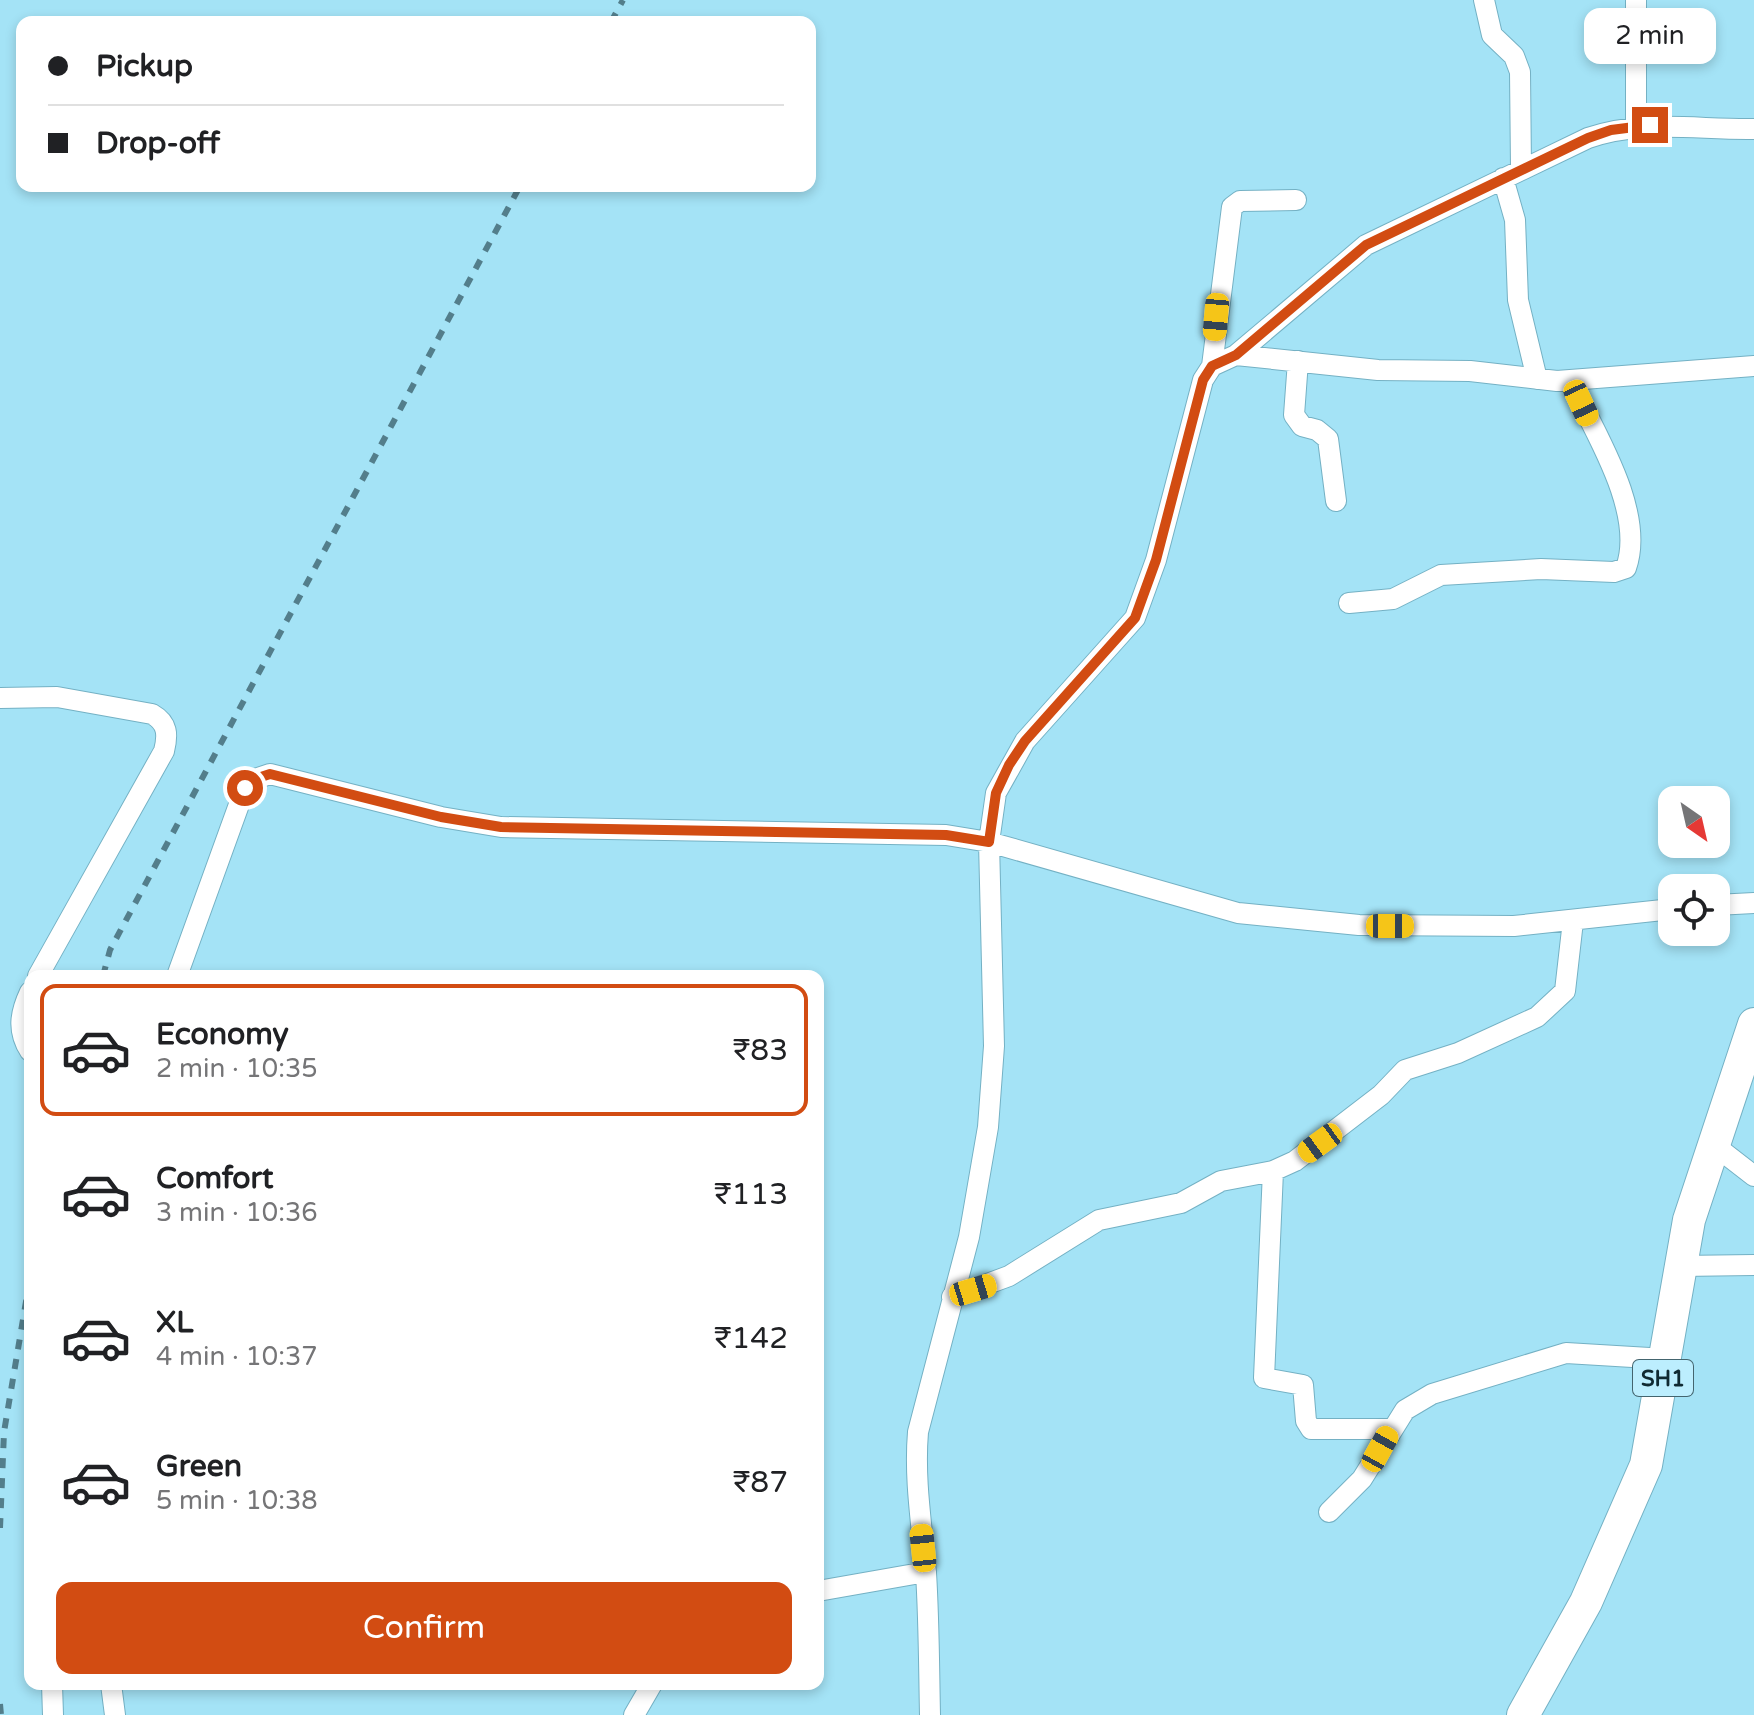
<!DOCTYPE html>
<html lang="en">
<head>
<meta charset="utf-8">
<style>
	:root { --surface:#fff; --page:#f6f6f6; --text:#202124; --muted:#757577; --line:#e0e0e0; --accent:#d24c12 }
	body { margin:0; font-family:"Varela Round",sans-serif; background:var(--page); color:var(--text); height:100vh; display:flex; flex-direction:column; font-size:30px; white-space:nowrap }
	* { box-sizing:border-box; margin:0 }
	p { font-size:26px; color:var(--muted) }
	.icon { flex:none; width:44px; height:44px; fill:none; stroke:currentColor; stroke-width:2; stroke-linecap:round; stroke-linejoin:round }
	.map { position:relative; flex:1; overflow:hidden }
	.panel { position:absolute; left:24px; top:970px; width:800px; height:720px; display:flex; flex-direction:column; background:var(--surface); border-radius:16px; box-shadow:0 4px 12px #0003 }
	.panel>* { flex:none }
	.top-card { position:absolute; left:16px; top:16px; width:800px; height:176px; border-radius:16px; box-shadow:0 4px 12px #0003; display:grid; align-content:center; height:176px; padding:0 32px; background:var(--surface) }
	.needle { width:52px; rotate:146deg }
	.tools { position:absolute; left:1658px; top:786px; display:grid; gap:16px }
	.tools a { display:grid; place-items:center; width:72px; height:72px; border-radius:16px; background:var(--surface); box-shadow:0 4px 12px #0003; font-size:40px }
	.end { position:absolute; width:36px; height:36px; margin:-18px; border:10px solid #d24c12; background:#fff; box-shadow:0 0 0 4px #fff }
	.from { border-radius:50% }
	.bubble { position:absolute; height:56px; border-radius:16px; background:var(--surface); box-shadow:0 4px 12px #0003; font-size:26px; font-weight:600; line-height:56px; text-align:center }
	.car { position:absolute; width:24px; height:48px; margin:-24px -12px; border-radius:10px; box-shadow:0 0 6px 2px #0007; background:linear-gradient(#f5c518 24%,#345 0 40%,#f5c518 0 76%,#345 0 86%,#f5c518 0) }
	.top-card b { display:flex; align-items:center; gap:28px; height:76px; font-size:30px }
	.top-card b+b { border-top:2px solid var(--line) }
	.top-card i { width:20px; height:20px; background:var(--text) }
	ul { padding:14px 0 0; list-style:none }
	li { display:flex; align-items:center; gap:24px; height:132px; margin:0 16px 12px; padding:0 16px; border:4px solid transparent; border-radius:16px }
	li div { flex:1 }
	li b { display:block; font-size:30px }
	li em { font-style:normal; font-weight:600 }
	li.on { border-color:var(--accent) }
	li>.icon { width:72px; height:72px; stroke-width:1.5 }
	.cta { display:flex; gap:16px; margin-top:auto; padding:16px 32px }
	.cta a { flex:1; height:92px; border-radius:16px; background:var(--accent); color:#fff; font-size:32px; font-weight:600; line-height:92px; text-align:center }
	.map>svg:first-child { display:block }
	.lines { fill:none; stroke-linecap:round; stroke-linejoin:round }
	.minor-casing { stroke:#74b1c4; stroke-width:22 }
	.primary-casing { stroke:#74b1c4; stroke-width:34 }
	.minor { stroke:#fff; stroke-width:20 }
	.primary { stroke:#fff; stroke-width:32 }
	.rail { stroke:#537e8b; stroke-width:6; stroke-dasharray:10 10; stroke-linecap:butt }
	.route { stroke:#d24c12; stroke-width:10 }
	.labels { text-anchor:middle; stroke-width:6; stroke-linejoin:round; paint-order:stroke }
	.shield { fill:#bceefe; stroke:#44656f; stroke-width:2 }
	.shield-label { font-size:22px; font-weight:bold; fill:#102a32 }
</style>
</head>
<body>
<div class="map">
<svg width="1754" height="1715" viewBox="0 0 1754 1715">
	<rect width="100%" height="100%" fill="#a4e3f6"/>
	<g class="lines">
		<defs>
			<path id="minor" d="M 1484,0 L 1492,35 L 1514,56 L 1520,72 L 1521,169
				M 1636,0 L 1636,126
				M 1503,178 L 1515,220 L 1518,300 L 1537,379
				M 1236,355 L 1366,245 L 1588,138 C 1643,119 1697,130 1754,129
				M 1298,361 L 1294,415 L 1302,426 L 1317,430 L 1328,439 L 1336,501
				M 1212,366 L 1232,207 L 1240,201 L 1296,200
				M 1349,603 L 1393,599 L 1441,575 L 1541,569 L 1614,572 L 1626,568 C 1646,512 1594,431 1570,381
				M 0,698 L 57,697 L 152,714 C 168,723 168,735 164,751 L 38,976
				M 1716,905 L 1754,903
				M 177,976 L 245,788 L 252,780 L 270,774 L 441,817 L 501,827 L 946,835 L 989,842 L 1238,913 L 1359,925 L 1514,926 L 1672,909
				M 30,992 C 20,1013 17,1031 30,1051
				M 1714,1145 L 1754,1176
				M 1273,1171 L 1264,1378 L 1303,1385 L 1306,1421 L 1311,1429 L 1391,1429
				M 1680,1266 L 1754,1265
				M 952,1297 L 1009,1276 L 1099,1220 L 1181,1203 L 1221,1181 L 1273,1171 L 1295,1161 L 1381,1095 L 1405,1070 L 1458,1053 L 1537,1017 L 1565,991 L 1573,921
				M 1329,1512 L 1362,1479 L 1405,1410 L 1432,1394 L 1566,1353 L 1666,1359
				M 818,1591 L 926,1572
				M 52,1684 L 53,1715
				M 111,1684 L 115,1715
				M 634,1715 L 652,1684
				M 930,1715 C 929,1668 929,1620 926,1573 C 922,1526 914,1480 918,1432 L 969,1237 L 988,1127 L 994,1046 L 989,842 L 996,793 L 1025,741 L 1135,618 L 1156,560 L 1203,380 L 1212,366 L 1236,355 L 1378,370 L 1470,371 L 1557,381 L 1754,366"/>
			<path id="primary" d="M 1523,1715 L 1586,1602 L 1646,1465 L 1689,1220 L 1754,1024"/>
		</defs>
		<!-- minor casing -->
		<use href="#minor" class="minor-casing"/>
		<!-- primary casing -->
		<use href="#primary" class="primary-casing"/>
		<!-- minor -->
		<use href="#minor" class="minor"/>
		<!-- primary -->
		<use href="#primary" class="primary"/>
		<!-- rail -->
		<path class="rail" d="M 611,22 L 623,0
			M 103,976 L 110,950 L 520,186
			M 0,1528 L 4,1432 L 30,1278
			M 0,1704 L 1,1715"/>
	</g>
	<g class="lines">
		<!-- route -->
		<path class="route" d="M 245,788 L 252,780 L 270,774 L 441,817 L 501,827 L 946,835 L 989,842 L 996,793 L 1009,765 L 1025,741 L 1135,618 L 1156,560 L 1203,380 L 1212,366 L 1236,355 L 1366,245 L 1588,138 L 1611,130 L 1650,125"/>
	</g>
	<g class="labels">
		<!-- shield labels -->
		<rect class="shield" x="1633" y="1360" width="60" height="36" rx="6"/>
		<g class="shield-label">
			<text x="1663" y="1386">SH1</text>
		</g>
	</g>
</svg>
<div class="tools">
<a><svg class="needle" viewBox="-14 -14 28 28"><path d="M0-13l5 13h-10z" fill="#e53935"/><path d="M0 13l5-13h-10z" fill="#757577"/></svg></a>
<a><svg class="icon" aria-label="locate" viewBox="0 0 24 24"><circle cx="12" cy="12" r="6"/><path d="M12 2v4M12 18v4M2 12h4M18 12h4"/></svg></a>
</div>
<i class="end from" style="left:245px;top:788px"></i>
<i class="end" style="left:1650px;top:125px"></i>
<div class="bubble" style="left:1584px;top:8px;width:132px">2 min</div>
<i class="car" style="left:1216px;top:317px;rotate:185deg"></i>
<i class="car" style="left:1581px;top:403px;rotate:155deg"></i>
<i class="car" style="left:1390px;top:926px;rotate:90deg"></i>
<i class="car" style="left:1320px;top:1143px;rotate:234deg"></i>
<i class="car" style="left:973px;top:1290px;rotate:73deg"></i>
<i class="car" style="left:1380px;top:1449px;rotate:29deg"></i>
<i class="car" style="left:923px;top:1548px;rotate:354deg"></i>
<div class="top-card">
<b><i class="from"></i>Pickup</b>
<b><i></i>Drop-off</b>
</div>
<section class="panel">
<ul>
<li class="on"><svg class="icon" aria-label="car" viewBox="0 0 24 24"><path d="M5 17H2v-5l4-1 3-4h7l3 4 3 1v5h-3M9 17h6M6 11h13"/><circle cx="7" cy="17" r="2"/><circle cx="17" cy="17" r="2"/></svg><div><b>Economy</b><p>2 min · 10:35</p></div><em>₹83</em></li>
<li><svg class="icon" aria-label="car" viewBox="0 0 24 24"><path d="M5 17H2v-5l4-1 3-4h7l3 4 3 1v5h-3M9 17h6M6 11h13"/><circle cx="7" cy="17" r="2"/><circle cx="17" cy="17" r="2"/></svg><div><b>Comfort</b><p>3 min · 10:36</p></div><em>₹113</em></li>
<li><svg class="icon" aria-label="car" viewBox="0 0 24 24"><path d="M5 17H2v-5l4-1 3-4h7l3 4 3 1v5h-3M9 17h6M6 11h13"/><circle cx="7" cy="17" r="2"/><circle cx="17" cy="17" r="2"/></svg><div><b>XL</b><p>4 min · 10:37</p></div><em>₹142</em></li>
<li><svg class="icon" aria-label="car" viewBox="0 0 24 24"><path d="M5 17H2v-5l4-1 3-4h7l3 4 3 1v5h-3M9 17h6M6 11h13"/><circle cx="7" cy="17" r="2"/><circle cx="17" cy="17" r="2"/></svg><div><b>Green</b><p>5 min · 10:38</p></div><em>₹87</em></li>
</ul>
<div class="cta"><a>Confirm</a></div>
</section>
</div>
</body>
</html>
